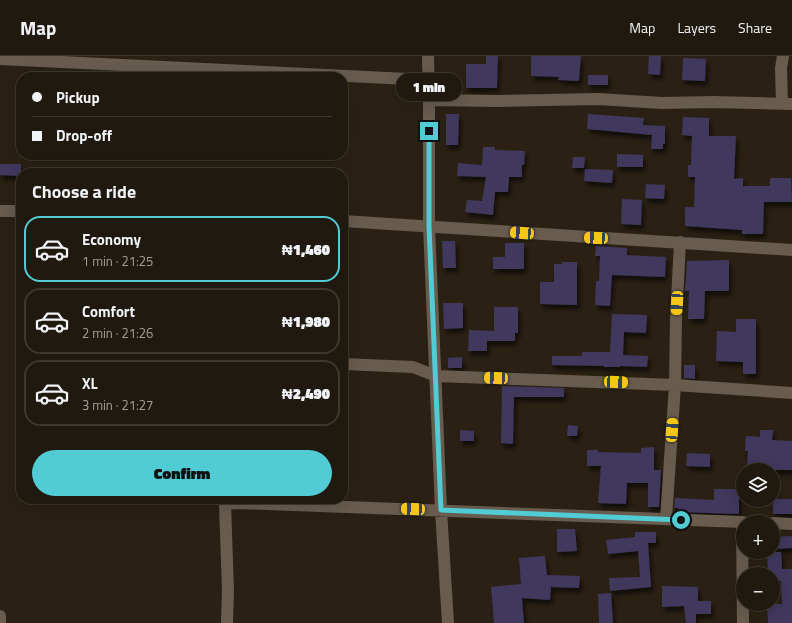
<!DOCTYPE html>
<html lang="en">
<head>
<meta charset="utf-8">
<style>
	:root { --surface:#20190f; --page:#2d261d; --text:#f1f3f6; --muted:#a2a09e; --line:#3d382f; --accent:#51ccd5 }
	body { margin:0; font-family:"Titillium Web",sans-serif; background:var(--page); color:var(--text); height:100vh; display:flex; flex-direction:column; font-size:15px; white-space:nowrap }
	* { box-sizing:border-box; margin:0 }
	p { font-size:13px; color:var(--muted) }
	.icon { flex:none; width:22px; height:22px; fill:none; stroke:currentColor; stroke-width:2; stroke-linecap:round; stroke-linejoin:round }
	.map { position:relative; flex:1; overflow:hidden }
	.sheet { position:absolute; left:16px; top:112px; width:332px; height:336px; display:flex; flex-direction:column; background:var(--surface); border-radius:16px; box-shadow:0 4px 16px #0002,0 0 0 1px var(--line) }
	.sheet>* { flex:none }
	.hud { position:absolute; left:16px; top:16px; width:332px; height:88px; border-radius:16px; box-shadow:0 4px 16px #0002,0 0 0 1px var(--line); display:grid; align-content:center; height:88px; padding:0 16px; background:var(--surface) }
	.buttons { position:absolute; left:736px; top:407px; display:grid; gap:8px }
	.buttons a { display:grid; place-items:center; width:44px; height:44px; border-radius:50%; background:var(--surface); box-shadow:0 4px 16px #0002,0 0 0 1px var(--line); font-size:20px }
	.end { position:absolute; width:18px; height:18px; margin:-9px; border:5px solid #51ccd5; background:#111; box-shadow:0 0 0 2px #111 }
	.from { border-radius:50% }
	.bubble { position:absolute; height:28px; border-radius:14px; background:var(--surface); box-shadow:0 4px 16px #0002,0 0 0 1px var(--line); font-size:13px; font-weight:800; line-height:28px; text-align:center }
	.car { position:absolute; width:12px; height:24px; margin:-12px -6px; border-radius:5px; box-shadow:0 0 3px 1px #0007; background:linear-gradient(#f5c518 24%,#345 0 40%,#f5c518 0 76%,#345 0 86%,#f5c518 0) }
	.hud b { display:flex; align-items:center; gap:14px; height:38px; font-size:15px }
	.hud b+b { border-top:1px solid var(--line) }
	.hud i { width:10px; height:10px; background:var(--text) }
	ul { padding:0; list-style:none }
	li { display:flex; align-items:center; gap:12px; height:66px; margin:0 8px 6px; padding:0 8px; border:2px solid var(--line); border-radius:16px }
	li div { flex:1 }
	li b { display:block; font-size:15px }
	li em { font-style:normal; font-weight:800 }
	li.on { border-color:var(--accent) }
	li>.icon { width:36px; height:36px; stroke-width:1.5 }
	h2 { padding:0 16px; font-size:18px; line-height:48px }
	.action { display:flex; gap:8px; margin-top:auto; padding:8px 16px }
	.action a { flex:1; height:46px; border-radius:24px; background:var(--accent); color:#111; font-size:16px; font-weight:800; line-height:46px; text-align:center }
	header { display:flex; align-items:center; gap:24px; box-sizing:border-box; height:56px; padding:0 20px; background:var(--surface); border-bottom:1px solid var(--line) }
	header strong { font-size:19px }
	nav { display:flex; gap:22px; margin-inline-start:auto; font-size:14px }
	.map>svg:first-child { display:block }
	.building { fill:#40385d; filter:url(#shadow) }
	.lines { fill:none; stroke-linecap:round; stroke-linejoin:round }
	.street { stroke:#675c4e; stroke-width:12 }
	.route { stroke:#51ccd5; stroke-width:5 }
</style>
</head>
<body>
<header>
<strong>Map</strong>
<nav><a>Map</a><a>Layers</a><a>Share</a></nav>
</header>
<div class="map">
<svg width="792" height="567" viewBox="0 0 792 567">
	<defs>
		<filter id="shadow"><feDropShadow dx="2.5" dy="4.5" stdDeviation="2" flood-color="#0009"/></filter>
	</defs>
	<rect width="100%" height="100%" fill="#2a2114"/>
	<!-- building -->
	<path class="building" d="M 486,0 L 498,0 L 497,32 L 466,32 L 466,8 L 486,8 Z
		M 531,0 L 581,0 L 579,25 L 558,24 L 559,21 L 531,20 Z
		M 649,0 L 661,0 L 660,19 L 648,18 Z
		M 683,2 L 706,3 L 705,25 L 682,24 Z
		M 588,19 L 608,19 L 608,29 L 588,29 Z
		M 446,58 L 459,58 L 458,89 L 446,89 Z
		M 588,58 L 644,62 L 643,69 L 665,70 L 665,88 L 663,88 L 663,93 L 651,93 L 652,79 L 587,73 Z
		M 683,61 L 709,62 L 709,80 L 736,80 L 734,123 L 743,122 L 743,130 L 770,130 L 770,122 L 791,122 L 792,146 L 764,146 L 763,178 L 742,178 L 742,174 L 685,170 L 685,151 L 694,151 L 695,121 L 688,121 L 688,109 L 691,109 L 692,80 L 682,79 Z
		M 483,91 L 495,91 L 495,94 L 525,95 L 524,109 L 522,108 L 522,121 L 509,121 L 508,136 L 495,136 L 493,159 L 465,156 L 467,144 L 482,145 L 486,121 L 457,120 L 458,107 L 482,109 Z
		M 617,98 L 643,99 L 643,111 L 617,111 Z
		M 573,101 L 585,101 L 584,112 L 572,112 Z
		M 0,108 L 21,108 L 21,120 L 0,119 Z
		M 585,113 L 613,114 L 612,127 L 584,125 Z
		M 646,128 L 665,129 L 664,143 L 645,142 Z
		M 622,143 L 642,144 L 641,169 L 621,168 Z
		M 442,185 L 455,185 L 456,212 L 443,212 Z
		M 505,187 L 524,187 L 524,213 L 493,213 L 493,201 L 505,201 Z
		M 596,190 L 627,192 L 627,199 L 666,201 L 665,221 L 612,219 L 610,250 L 595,249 L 596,225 L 599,225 L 600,200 L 595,200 Z
		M 729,204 L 729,235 L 705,235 L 704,263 L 688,263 L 689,235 L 685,235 L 687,205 Z
		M 562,206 L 577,206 L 577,249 L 540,248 L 540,226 L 554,226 L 554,208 L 562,208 Z
		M 443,247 L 463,247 L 463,272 L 444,273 Z
		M 494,251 L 518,251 L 518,277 L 515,277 L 515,285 L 487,285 L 487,295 L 468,295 L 469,274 L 494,275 Z
		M 612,258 L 647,259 L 646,277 L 624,276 L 623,299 L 648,300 L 647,311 L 620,310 L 620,311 L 604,311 L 604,310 L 552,309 L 552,300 L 582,300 L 582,296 L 610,296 Z
		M 736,263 L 756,263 L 756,318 L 743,318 L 743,306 L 716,305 L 717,275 L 736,276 Z
		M 462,301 L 462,312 L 448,312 L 448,302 Z
		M 684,309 L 695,309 L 695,323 L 684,322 Z
		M 502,330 L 564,332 L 564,341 L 514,341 L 513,388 L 501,387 Z
		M 568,369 L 578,370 L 577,380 L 567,380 Z
		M 460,374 L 474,375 L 474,385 L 460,385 Z
		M 760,374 L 773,374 L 772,384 L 792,385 L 792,414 L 747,414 L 748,395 L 745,395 L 746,380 L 760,381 Z
		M 654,391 L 654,414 L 661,414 L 659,451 L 648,451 L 648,427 L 627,427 L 626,448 L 598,447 L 601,410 L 587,410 L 587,394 L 598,394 L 598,396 L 641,397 L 641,392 Z
		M 687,397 L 710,398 L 710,411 L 686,410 Z
		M 714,433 L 739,433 L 739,458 L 678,456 L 678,452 L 674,452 L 675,442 L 714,444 Z
		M 773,443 L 792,443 L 792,458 L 773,458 Z
		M 557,473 L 575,473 L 577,495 L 557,496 Z
		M 635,476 L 656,476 L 656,487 L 648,487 L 651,531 L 610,535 L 609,522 L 640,521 L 638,495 L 608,498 L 606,484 L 635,481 Z
		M 792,480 L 792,492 L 773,493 L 773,481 Z
		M 767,496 L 781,496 L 782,513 L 792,513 L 792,567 L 768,567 L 767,548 L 782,548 L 781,525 L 773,525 L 773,518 L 768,518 Z
		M 545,500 L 547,519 L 580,520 L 579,532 L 551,531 L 550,544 L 522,542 L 524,567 L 494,567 L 491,531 L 521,528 L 519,502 Z
		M 662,530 L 698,531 L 698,545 L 711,545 L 711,558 L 696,558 L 696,567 L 686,567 L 684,550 L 662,551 Z
		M 611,537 L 613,567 L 599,567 L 598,538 Z"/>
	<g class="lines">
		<!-- street -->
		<path class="street" d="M 428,0 L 429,44 L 429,170 L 441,454 L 448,567
			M 0,3 L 429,24
			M 429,44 L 497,45 L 598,43 L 662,47 L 713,46 L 792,48
			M 782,47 L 781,12 L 783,0
			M 0,155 L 21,155
			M 343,165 L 792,194
			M 343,308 L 413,311 L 436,320 L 675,329 L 792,337
			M 224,443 L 225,448 L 239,447 L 743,466
			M 225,448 L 228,534 L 227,567
			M 666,463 L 675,329 L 676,263 L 680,186
			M 742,466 L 743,567
			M 773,467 L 792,468
			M 0,560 L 0,567"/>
	</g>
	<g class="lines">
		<!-- route -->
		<path class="route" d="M 429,75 L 429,170 L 441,454 L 681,464"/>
	</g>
</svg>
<div class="buttons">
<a><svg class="icon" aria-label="layers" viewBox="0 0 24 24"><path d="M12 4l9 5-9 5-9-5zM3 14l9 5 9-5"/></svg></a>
<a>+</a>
<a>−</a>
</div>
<i class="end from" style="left:681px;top:464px"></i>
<i class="end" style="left:429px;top:75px"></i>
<div class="bubble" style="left:396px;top:17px;width:66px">1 min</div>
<i class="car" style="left:522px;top:177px;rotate:274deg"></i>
<i class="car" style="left:596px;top:182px;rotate:273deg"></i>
<i class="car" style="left:677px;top:247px;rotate:183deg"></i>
<i class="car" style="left:496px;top:322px;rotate:272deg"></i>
<i class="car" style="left:616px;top:326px;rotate:92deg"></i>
<i class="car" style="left:672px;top:374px;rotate:4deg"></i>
<i class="car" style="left:413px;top:453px;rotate:272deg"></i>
<div class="hud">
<b><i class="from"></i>Pickup</b>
<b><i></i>Drop-off</b>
</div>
<section class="sheet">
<h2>Choose a ride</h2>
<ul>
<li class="on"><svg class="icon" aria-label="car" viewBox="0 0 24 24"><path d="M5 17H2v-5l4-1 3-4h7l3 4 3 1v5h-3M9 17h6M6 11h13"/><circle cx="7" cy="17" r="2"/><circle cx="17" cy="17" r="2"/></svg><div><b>Economy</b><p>1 min · 21:25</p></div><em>₦1,460</em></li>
<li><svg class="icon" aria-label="car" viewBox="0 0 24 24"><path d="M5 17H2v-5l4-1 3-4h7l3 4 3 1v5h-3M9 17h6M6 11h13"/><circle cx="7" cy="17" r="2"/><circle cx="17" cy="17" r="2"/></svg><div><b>Comfort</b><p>2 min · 21:26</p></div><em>₦1,980</em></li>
<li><svg class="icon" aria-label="car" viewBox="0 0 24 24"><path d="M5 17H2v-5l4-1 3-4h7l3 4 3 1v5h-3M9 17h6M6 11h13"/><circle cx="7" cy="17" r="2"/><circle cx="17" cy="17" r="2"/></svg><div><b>XL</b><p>3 min · 21:27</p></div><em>₦2,490</em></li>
</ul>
<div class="action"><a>Confirm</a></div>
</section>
</div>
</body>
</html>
